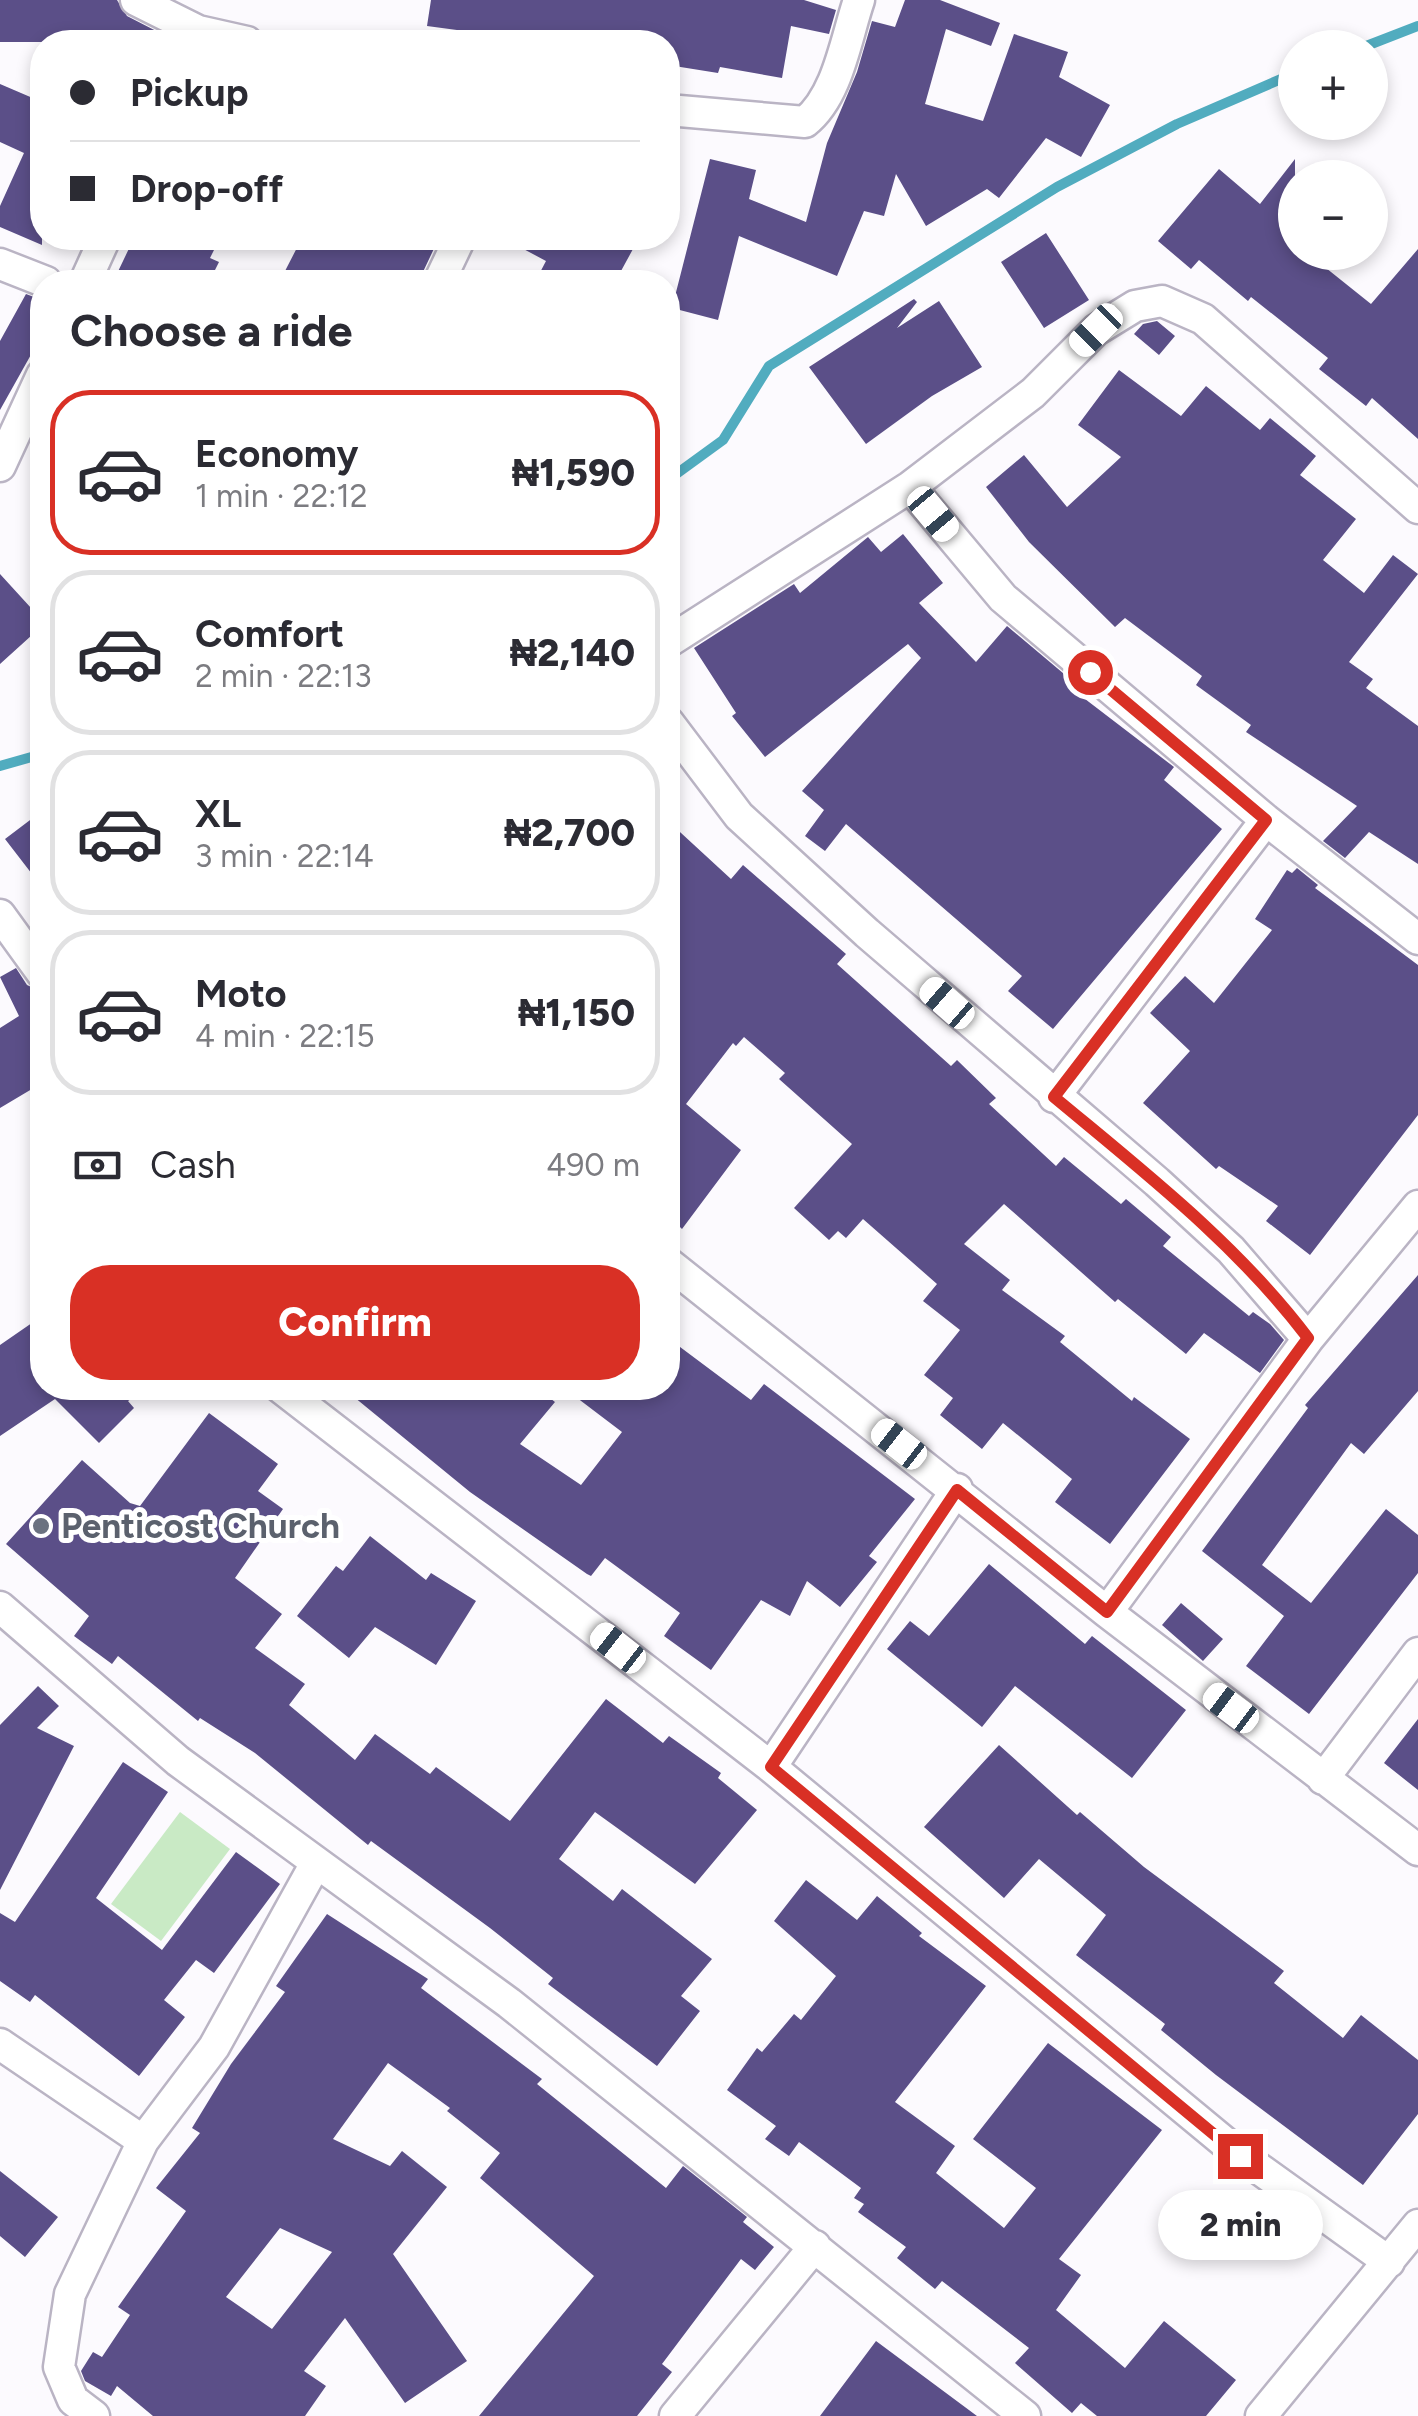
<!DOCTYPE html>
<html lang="en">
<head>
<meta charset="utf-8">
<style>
	:root { --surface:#fff; --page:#f2f2f3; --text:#2b2b33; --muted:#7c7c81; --line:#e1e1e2; --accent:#d93025 }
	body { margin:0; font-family:Figtree,sans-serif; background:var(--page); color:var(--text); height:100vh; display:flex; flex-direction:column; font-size:38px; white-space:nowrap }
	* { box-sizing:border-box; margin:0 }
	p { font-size:32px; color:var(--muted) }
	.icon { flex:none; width:55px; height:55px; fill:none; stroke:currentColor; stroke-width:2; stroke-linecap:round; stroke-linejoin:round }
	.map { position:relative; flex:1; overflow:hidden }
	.panel { position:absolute; left:30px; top:270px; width:650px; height:1130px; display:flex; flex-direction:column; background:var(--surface); border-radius:40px; box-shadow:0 5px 15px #0003 }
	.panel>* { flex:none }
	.hud { position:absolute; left:30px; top:30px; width:650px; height:220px; border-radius:40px; box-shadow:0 5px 15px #0003; display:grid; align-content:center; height:220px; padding:0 40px; background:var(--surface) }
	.fabs { position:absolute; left:1278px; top:30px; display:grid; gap:20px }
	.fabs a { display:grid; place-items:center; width:110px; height:110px; border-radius:50%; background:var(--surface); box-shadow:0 5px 15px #0003; font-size:50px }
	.end { position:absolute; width:45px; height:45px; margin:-22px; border:12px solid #d93025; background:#fff; box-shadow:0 0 0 5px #fff }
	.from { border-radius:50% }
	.bubble { position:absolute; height:70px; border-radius:35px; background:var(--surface); box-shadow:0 5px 15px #0003; font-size:32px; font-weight:800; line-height:70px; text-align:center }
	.car { position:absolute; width:30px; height:60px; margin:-30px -15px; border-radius:12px; box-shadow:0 0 8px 2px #0007; background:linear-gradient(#fff 24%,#345 0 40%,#fff 0 76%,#345 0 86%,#fff 0) }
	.hud b { display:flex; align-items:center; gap:35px; height:95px; font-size:38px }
	.hud b+b { border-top:2px solid var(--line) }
	.hud i { width:25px; height:25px; background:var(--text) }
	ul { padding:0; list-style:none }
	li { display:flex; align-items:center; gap:30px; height:165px; margin:0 20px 15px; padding:0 20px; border:5px solid var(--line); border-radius:40px }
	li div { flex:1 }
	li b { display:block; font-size:38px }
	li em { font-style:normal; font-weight:800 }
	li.active { border-color:var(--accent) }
	li>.icon { width:90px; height:90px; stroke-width:1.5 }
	h2 { padding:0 40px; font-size:45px; line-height:120px }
	.pay { display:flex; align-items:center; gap:25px; height:110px; padding:0 40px; font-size:38px }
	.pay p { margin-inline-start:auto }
	.action { display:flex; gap:20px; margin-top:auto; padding:20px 40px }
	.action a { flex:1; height:115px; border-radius:40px; background:var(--accent); color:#fff; font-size:40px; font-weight:800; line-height:115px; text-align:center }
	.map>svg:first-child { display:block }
	.green { fill:#c9eac5 }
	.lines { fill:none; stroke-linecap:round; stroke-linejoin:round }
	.stream { stroke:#51acbf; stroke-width:10 }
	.building { fill:#5b4f88; fill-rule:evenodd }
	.minor-casing { stroke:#bab4c4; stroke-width:35 }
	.minor { stroke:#fff; stroke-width:30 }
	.route { stroke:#d93025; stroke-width:12 }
	.worship-dot { fill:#6b7280; stroke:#fff; stroke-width:4 }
	.labels { text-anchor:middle; stroke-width:10; stroke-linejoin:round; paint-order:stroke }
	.worship-label { font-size:35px; font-weight:bold; fill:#5b616d; stroke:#fff; text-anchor:start }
</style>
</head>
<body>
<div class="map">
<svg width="1418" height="2416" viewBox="0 0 1418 2416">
	<rect width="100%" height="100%" fill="#fcfafe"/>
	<!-- green -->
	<path class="green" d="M 180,1812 L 230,1849 L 161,1941 L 111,1904 Z"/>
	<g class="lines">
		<!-- stream -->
		<path class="stream" d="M 1361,48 L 1418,26
			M 668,480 L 723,440 L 769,366 L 1057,187 L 1177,124 L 1295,73
			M 0,766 L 42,754"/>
	</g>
	<!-- building -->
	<path class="building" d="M 0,0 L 117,0 L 127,16 L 162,34 L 158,42 L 0,42 Z
		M 431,0 L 804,0 L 836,10 L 829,34 L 791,26 L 782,78 L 720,67 L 718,73 L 668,65 L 668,42 L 508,42 L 509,37 L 427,26 Z
		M 905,0 L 940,0 L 1000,23 L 991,46 L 946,29 L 925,104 L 983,121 L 1014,34 L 1068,52 L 1059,77 L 1110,105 L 1081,157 L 1046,138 L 999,198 L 987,189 L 926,226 L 896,174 L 884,216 L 864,211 L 837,276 L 739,236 L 718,320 L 672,308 L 710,159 L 756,170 L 749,199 L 806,222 L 827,143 L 857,72 L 872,21 L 895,27 Z
		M 0,84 L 42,102 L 42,245 L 0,227 L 0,206 L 24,153 L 0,142 Z
		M 1295,159 L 1295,252 L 1306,252 L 1371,304 L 1418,249 L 1418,439 L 1372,398 L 1366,406 L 1319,369 L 1328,358 L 1251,297 L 1248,301 L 1199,260 L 1191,269 L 1158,241 L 1219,169 L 1260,204 Z
		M 1046,233 L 1089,300 L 1044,328 L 1001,262 Z
		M 134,238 L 220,238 L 210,258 L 219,262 L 209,282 L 113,282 Z
		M 302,238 L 326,238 L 350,250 L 356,238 L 439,238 L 422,274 L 416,271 L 410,282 L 302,282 L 284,273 Z
		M 503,238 L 639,238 L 615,282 L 535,282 L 546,261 Z
		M 26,294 L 42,300 L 42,335 L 0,410 L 0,341 Z
		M 914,299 L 917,302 L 897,328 L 939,301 L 982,367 L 932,396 L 866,444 L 809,367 Z
		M 1157,321 L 1175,336 L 1159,355 L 1134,334 L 1143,324 Z
		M 1119,370 L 1181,416 L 1206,386 L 1260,430 L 1270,418 L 1316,456 L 1300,475 L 1356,519 L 1323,560 L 1364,593 L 1393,555 L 1418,574 L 1349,662 L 1373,679 L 1366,688 L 1418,726 L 1418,864 L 1369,832 L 1345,858 L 1323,841 L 1357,806 L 1246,732 L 1251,725 L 1196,685 L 1202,676 L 1125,618 L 1115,627 L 1029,542 L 986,487 L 1024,455 L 1067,507 L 1121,457 L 1078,425 Z
		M 903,534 L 943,583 L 919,603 L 976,662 L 1007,626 L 1076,684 L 1072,689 L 1174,767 L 1164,780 L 1222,829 L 1053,1029 L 1008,991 L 1022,976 L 846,824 L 825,851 L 805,836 L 824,810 L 802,791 L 921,658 L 908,644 L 765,757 L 732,716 L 736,713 L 694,648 L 794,584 L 800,593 L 868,537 L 881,552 Z
		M 0,574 L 42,620 L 42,626 L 0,664 Z
		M 42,811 L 42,887 L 5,839 Z
		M 668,821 L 731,879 L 743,865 L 846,954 L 837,964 L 951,1066 L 957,1060 L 996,1098 L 989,1104 L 1056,1166 L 1064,1157 L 1121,1204 L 1126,1199 L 1171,1237 L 1163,1246 L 1249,1316 L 1253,1312 L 1270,1324 L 1284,1340 L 1260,1373 L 1204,1333 L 1186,1354 L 1118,1299 L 1115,1302 L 1004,1204 L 964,1244 L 1010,1280 L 1002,1290 L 1065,1336 L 1060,1342 L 1132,1401 L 1134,1397 L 1190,1439 L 1110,1544 L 1055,1502 L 1072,1479 L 1003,1423 L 982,1449 L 940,1415 L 953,1398 L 924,1375 L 960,1330 L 923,1301 L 937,1284 L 863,1219 L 846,1238 L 838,1231 L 829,1240 L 794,1208 L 852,1144 L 779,1079 L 785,1073 L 744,1037 L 736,1046 L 733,1043 L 686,1104 L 741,1150 L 682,1229 L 679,1226 L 668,1240 Z
		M 1297,868 L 1318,885 L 1315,888 L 1418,965 L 1418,1115 L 1310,1255 L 1266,1221 L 1278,1206 L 1219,1166 L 1216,1169 L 1143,1103 L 1190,1051 L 1150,1013 L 1185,976 L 1214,1003 L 1272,930 L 1255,919 L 1287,870 L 1292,873 Z
		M 16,968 L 27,985 L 42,992 L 42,1083 L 0,1108 L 0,1028 L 19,1016 L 0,977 Z
		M 1418,1275 L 1418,1391 L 1364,1454 L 1351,1443 L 1262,1565 L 1311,1603 L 1386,1509 L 1418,1535 L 1418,1573 L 1309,1714 L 1246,1666 L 1284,1616 L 1202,1551 L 1308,1408 L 1305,1405 Z
		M 42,1316 L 42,1388 L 148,1388 L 128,1401 L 134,1408 L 99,1443 L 55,1399 L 0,1436 L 0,1345 Z
		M 668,1338 L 751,1400 L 764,1384 L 915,1499 L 869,1556 L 877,1562 L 840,1607 L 807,1581 L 790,1616 L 761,1600 L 711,1670 L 664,1636 L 680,1613 L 605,1558 L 591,1576 L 587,1574 L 470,1492 L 343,1388 L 537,1388 L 555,1402 L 520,1444 L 581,1485 L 622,1432 L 564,1388 L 668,1388 Z
		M 209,1413 L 278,1464 L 258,1491 L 283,1509 L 235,1578 L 282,1614 L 255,1648 L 305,1684 L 289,1705 L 355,1760 L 375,1734 L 430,1774 L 436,1767 L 510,1821 L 606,1699 L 663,1743 L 669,1736 L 721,1773 L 718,1778 L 757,1810 L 695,1884 L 595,1812 L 559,1859 L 613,1901 L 622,1889 L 712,1959 L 681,1996 L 700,2011 L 657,2066 L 548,1984 L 553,1978 L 490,1928 L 371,1841 L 368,1845 L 255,1753 L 200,1718 L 198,1721 L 118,1656 L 112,1664 L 74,1636 L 89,1616 L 6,1544 L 82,1460 L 130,1503 L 140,1506 Z
		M 370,1536 L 426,1580 L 431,1573 L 476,1601 L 436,1665 L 375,1627 L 349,1658 L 297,1616 L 336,1566 L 343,1571 Z
		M 989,1564 L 1085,1644 L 1092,1636 L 1186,1710 L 1132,1778 L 1015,1686 L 982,1727 L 887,1649 L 910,1621 L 929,1636 Z
		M 1181,1603 L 1223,1639 L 1203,1661 L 1162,1625 Z
		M 38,1686 L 59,1706 L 37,1728 L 74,1746 L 0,1890 L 0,1725 Z
		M 1418,1719 L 1418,1790 L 1384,1763 Z
		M 999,1745 L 1077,1815 L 1080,1812 L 1144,1867 L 1284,1971 L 1274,1983 L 1343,2038 L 1361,2015 L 1418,2060 L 1418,2114 L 1363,2185 L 1216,2075 L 1161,2030 L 1165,2024 L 1076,1955 L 1106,1915 L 1039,1859 L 1004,1898 L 924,1827 Z
		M 123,1762 L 168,1792 L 96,1898 L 162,1950 L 236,1852 L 280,1884 L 214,1973 L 196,1960 L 164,2000 L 185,2017 L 139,2076 L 35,1995 L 30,2002 L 0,1981 L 0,1913 L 15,1922 Z
		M 806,1880 L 857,1920 L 877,1896 L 922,1933 L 919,1936 L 986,1986 L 895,2102 L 955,2146 L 936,2173 L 1004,2228 L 1036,2188 L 973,2139 L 1048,2043 L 1162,2130 L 1059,2259 L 1081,2275 L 1056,2310 L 1125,2368 L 1164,2321 L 1236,2380 L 1206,2416 L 1097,2416 L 1081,2403 L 1072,2413 L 1015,2363 L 1029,2348 L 942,2281 L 935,2289 L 897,2258 L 906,2247 L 858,2212 L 864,2204 L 854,2198 L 861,2188 L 799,2142 L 789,2156 L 765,2139 L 776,2126 L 727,2090 L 757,2048 L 762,2052 L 794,2014 L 801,2020 L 836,1976 L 774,1921 Z
		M 327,1914 L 428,1979 L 421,1988 L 542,2079 L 537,2084 L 666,2188 L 683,2166 L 747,2217 L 743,2222 L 774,2247 L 755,2270 L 741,2259 L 662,2364 L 672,2372 L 637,2416 L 479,2416 L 594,2276 L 480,2178 L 500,2153 L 447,2111 L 450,2108 L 388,2063 L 333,2139 L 390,2166 L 402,2151 L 447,2187 L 393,2254 L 467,2361 L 405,2403 L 345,2318 L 304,2371 L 326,2386 L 305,2416 L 153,2416 L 117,2386 L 111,2396 L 85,2381 L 81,2371 L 93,2352 L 102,2357 L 130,2315 L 118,2307 L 186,2211 L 156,2188 L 200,2133 L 192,2128 L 231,2064 L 285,1992 L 276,1986 ZM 280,2228 L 332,2252 L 272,2329 L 226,2297 Z
		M 0,2171 L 58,2217 L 25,2257 L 0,2236 Z
		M 876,2341 L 977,2416 L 820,2416 Z"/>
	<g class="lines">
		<defs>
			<path id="minor" d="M 136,0 L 198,31 L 247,42
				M 668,110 L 805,122 C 838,96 846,38 859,0
				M 0,264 L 46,282
				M 85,282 L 105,238
				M 439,282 L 460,238
				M 0,466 L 42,375
				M 910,487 L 1003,598 L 1266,820 L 1418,939
				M 668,642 L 910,487 L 1033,393 L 1096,330 L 1135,306 L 1162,301 L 1203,319 L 1418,508
				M 668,722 L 739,816 L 867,933 L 1157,1182 L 1231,1250 L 1308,1339
				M 0,915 L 42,973
				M 1054,1097 L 1266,820
				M 668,1263 L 1107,1612 L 1418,1850
				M 281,1388 L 771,1767 L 1240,2155 L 1389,2262
				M 0,1607 L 178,1761 L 509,2003 L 1025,2416
				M 1107,1612 L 1308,1339 L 1418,1206
				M 771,1767 L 957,1489
				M 1323,1779 L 1418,1653
				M 0,2044 L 143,2141
				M 94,2416 L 73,2400 L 59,2367 L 70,2294 L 143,2141 L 214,2047 L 316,1863
				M 675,2416 L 815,2246
				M 1261,2416 L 1418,2225"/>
		</defs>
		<!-- minor casing -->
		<use href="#minor" class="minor-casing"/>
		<!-- minor -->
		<use href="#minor" class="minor"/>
	</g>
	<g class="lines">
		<!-- route -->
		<path class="route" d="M 1090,672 L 1266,820 L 1054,1097 C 1144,1172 1237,1244 1308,1338 L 1107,1612 L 957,1490 L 771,1767 L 1240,2156"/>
	</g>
	<!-- markers -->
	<circle class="worship-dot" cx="41" cy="1526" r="10"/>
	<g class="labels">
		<!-- worship labels -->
		<g class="worship-label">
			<text x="61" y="1538">Penticost Church</text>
		</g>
	</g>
</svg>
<div class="fabs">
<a>+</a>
<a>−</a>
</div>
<i class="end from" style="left:1090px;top:672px"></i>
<i class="end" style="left:1240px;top:2156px"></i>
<div class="bubble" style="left:1158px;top:2190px;width:165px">2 min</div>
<i class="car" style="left:1096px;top:330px;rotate:225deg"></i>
<i class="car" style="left:933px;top:514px;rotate:140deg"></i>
<i class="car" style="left:947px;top:1003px;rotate:311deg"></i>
<i class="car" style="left:899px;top:1444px;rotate:308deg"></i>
<i class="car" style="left:618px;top:1648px;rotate:308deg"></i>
<i class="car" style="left:1231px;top:1708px;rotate:307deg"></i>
<div class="hud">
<b><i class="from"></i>Pickup</b>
<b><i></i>Drop-off</b>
</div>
<section class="panel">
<h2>Choose a ride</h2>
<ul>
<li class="active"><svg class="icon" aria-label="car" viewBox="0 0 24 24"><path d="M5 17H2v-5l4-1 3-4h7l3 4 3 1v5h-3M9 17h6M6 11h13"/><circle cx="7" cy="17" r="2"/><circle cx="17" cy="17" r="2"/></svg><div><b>Economy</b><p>1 min · 22:12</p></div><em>₦1,590</em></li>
<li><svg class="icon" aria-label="car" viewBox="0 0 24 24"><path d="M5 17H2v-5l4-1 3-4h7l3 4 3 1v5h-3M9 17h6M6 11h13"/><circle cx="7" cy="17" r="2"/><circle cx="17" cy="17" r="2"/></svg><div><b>Comfort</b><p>2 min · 22:13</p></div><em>₦2,140</em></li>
<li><svg class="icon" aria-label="car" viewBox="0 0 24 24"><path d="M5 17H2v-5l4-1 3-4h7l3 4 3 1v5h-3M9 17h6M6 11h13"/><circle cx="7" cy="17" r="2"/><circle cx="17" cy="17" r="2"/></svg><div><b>XL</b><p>3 min · 22:14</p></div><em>₦2,700</em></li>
<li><svg class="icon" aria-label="car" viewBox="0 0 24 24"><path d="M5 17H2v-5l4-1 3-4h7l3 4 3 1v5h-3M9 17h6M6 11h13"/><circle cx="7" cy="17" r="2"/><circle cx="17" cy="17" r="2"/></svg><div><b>Moto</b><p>4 min · 22:15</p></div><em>₦1,150</em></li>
</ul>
<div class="pay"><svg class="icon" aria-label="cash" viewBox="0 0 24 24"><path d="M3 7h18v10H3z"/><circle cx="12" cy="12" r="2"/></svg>Cash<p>490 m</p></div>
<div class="action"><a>Confirm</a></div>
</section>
</div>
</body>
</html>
